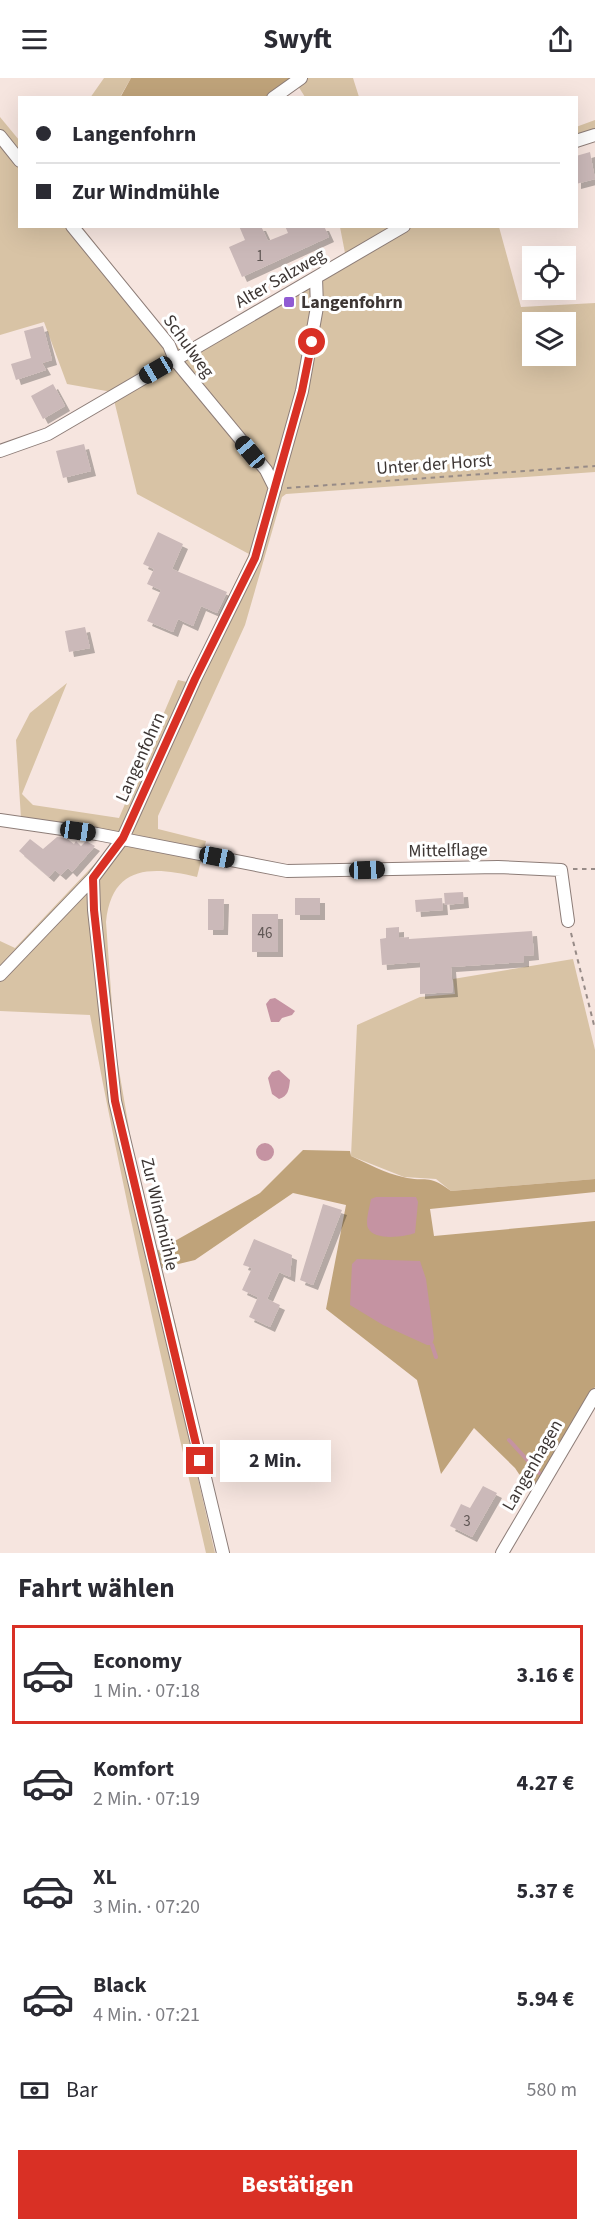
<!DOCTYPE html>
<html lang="de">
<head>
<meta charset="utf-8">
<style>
	:root { --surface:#fff; --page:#f2f2f3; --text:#2b2b33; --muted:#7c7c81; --line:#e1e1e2; --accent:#d93025 }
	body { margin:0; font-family:"Source Sans 3",sans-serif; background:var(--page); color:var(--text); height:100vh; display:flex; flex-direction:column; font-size:22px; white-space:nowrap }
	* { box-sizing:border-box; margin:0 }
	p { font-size:20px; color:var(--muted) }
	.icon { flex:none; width:33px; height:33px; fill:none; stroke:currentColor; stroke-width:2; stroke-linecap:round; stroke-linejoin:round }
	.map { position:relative; height:1475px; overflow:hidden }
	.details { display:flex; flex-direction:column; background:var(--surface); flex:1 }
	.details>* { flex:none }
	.banner { position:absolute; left:18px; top:18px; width:560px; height:132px; border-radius:0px; box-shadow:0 6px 24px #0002; display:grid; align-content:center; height:132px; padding:0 18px; background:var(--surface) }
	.tools { position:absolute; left:522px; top:168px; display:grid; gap:12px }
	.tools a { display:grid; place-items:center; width:54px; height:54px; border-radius:0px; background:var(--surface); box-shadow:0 6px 24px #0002; font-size:30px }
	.end { position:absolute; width:27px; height:27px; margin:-14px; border:8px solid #d93025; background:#fff; box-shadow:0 0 0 3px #fff }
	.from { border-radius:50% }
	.bubble { position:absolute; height:42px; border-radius:0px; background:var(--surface); box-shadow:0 6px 24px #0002; font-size:20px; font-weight:700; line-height:42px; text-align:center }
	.car { position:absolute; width:18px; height:36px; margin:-18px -9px; border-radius:8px; box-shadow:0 0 4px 2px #0007; background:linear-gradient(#222 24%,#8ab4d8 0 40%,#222 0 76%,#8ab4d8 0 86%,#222 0) }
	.banner b { display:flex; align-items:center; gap:21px; height:57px; font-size:22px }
	.banner b+b { border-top:2px solid var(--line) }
	.banner i { width:15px; height:15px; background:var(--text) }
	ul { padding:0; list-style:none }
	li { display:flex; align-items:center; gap:18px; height:99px; margin:0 12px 9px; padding:0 6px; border:3px solid transparent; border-radius:0px }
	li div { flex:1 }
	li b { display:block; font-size:22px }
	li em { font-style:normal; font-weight:700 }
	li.selected { border-color:var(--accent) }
	li>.icon { width:54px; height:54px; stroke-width:1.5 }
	h2 { padding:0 18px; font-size:27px; line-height:72px }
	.pay { display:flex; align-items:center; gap:15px; height:66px; padding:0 18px; font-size:22px }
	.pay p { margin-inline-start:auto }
	.cta { display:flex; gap:12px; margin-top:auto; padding:12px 18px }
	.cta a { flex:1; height:69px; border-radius:0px; background:var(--accent); color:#fff; font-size:24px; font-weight:700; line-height:69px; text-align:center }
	header { display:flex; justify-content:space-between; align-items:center; height:78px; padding:0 18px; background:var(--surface); font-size:27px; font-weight:700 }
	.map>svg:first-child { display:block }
	.green { fill:#d8c3a5; fill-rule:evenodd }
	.forest { fill:#bfa37a }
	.water { fill:#c593a2 }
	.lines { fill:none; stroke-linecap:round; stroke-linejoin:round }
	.stream { stroke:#c593a2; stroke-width:4 }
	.building { fill:#cbb9b9; filter:url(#shadow) }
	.minor-casing { stroke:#8d7d78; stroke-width:14 }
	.path { stroke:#978b87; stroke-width:2; stroke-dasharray:4.5 4.5; stroke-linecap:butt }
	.minor { stroke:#fff; stroke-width:12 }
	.route { stroke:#d93025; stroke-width:8 }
	.poi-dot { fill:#905bd3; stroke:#fff; stroke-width:2 }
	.labels { text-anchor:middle; stroke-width:6; stroke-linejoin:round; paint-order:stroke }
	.number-label { font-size:15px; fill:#605755 }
	.street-label { font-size:18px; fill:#3d3634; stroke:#fff }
	.poi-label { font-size:18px; font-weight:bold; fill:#3d3634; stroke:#fff; text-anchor:start }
</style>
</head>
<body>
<header><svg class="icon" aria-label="menu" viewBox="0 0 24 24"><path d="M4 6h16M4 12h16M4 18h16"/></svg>Swyft<svg class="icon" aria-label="share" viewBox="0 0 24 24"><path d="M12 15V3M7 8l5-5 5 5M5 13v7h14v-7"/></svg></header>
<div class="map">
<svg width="595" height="1475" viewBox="0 0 595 1475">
	<defs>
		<filter id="shadow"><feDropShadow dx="5" dy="5" stdDeviation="0" flood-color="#0004"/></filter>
	</defs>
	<rect width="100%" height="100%" fill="#f6e5df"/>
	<!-- green -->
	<path class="green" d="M 104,0 L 131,0 L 120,19 L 90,20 Z
		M 293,0 L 353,0 L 359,19 L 305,19 Z
		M 0,39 L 19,62 L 20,148 L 82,149 L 182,274 L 345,175 L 340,149 L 499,149 L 521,229 L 595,225 L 595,394 L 286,416 L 282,419 L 245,547 L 158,738 L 158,751 L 206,763 L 197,799 C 151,788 112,787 106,844 L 115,969 L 131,1062 L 184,1281 L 171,1282 L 215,1475 L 206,1475 C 165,1296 123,1118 90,937 L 0,933 L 0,863 L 15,870 L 107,773 L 118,756 L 21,740 L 16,662 L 30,635 L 67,605 L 22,716 L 33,727 L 119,740 L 178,602 L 187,604 L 249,476 L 137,416 L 112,314 L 67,306 L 44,244 L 0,257 ZM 532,244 L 566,244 L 566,278 L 532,278 Z
		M 595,42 L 595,58 L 576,66 L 576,49 Z
		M 573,881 L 595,972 L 595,1101 L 451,1113 L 436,1101 L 404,1099 L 351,1078 L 357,947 L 420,919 L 455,916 L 453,901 Z"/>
	<!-- forest -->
	<path class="forest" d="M 131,0 L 293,0 L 283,19 L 120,20 Z
		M 303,1072 L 350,1073 L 351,1078 C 368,1086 385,1095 403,1099 C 427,1105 427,1095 451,1113 L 595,1101 L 595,1114 L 430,1131 L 434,1158 L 595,1143 L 595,1309 L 531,1414 L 515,1390 L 474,1350 L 441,1396 L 417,1302 L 326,1231 L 346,1127 L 293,1115 L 195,1182 L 162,1190 L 157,1173 L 260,1115 Z"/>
	<!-- water -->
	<path class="water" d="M 275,920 L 295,933 L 292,937 L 282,940 L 279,944 L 271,944 L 266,926 L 270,921 Z
		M 279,992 L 290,1002 C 289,1012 288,1018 279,1021 L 272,1016 L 268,1000 L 272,994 Z
		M256 1074a9 9 0 1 1 18 0a9 9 0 1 1-18 0Z
		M 376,1119 L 416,1119 L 418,1124 L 415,1155 C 404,1159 374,1163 368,1150 C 365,1143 370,1128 371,1121 Z
		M 357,1181 L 420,1183 L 426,1201 L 434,1260 L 432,1267 L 427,1267 L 383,1247 L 350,1227 L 352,1186 Z"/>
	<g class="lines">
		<!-- stream -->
		<path class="stream" d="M 432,1267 L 436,1279
			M 509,1362 L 539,1395"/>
	</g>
	<!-- building -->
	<path class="building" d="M 590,74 L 595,101 L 576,106 L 576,78 Z
		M 239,148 L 261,148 L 268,163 L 288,155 L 285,148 L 324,148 L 329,159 L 242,199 L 229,169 L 245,162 Z
		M 43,248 L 52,282 L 42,285 L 46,292 L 16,302 L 11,286 L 31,280 L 24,253 Z
		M 53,306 L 65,328 L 43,341 L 31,318 Z
		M 84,366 L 91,393 L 63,400 L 56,373 Z
		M 158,454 L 183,466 L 172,491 L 227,514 L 217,535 L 201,528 L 193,548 L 178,541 L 173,554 L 147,543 L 161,512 L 147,506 L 154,491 L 143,486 Z
		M 85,549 L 90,570 L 69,574 L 65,553 Z
		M 57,759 L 66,760 L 74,766 L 76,763 L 81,768 L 86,763 L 95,768 L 72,794 L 68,790 L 61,797 L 55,792 L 49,799 L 19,773 L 30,761 L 43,771 Z
		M 463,814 L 464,825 L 445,827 L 444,815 Z
		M 295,820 L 320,820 L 320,837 L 295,837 Z
		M 442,820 L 443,832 L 416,834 L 415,822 Z
		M 208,821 L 224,821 L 223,852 L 208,852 Z
		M 252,836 L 278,836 L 278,874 L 252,874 Z
		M 399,849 L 399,860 L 409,859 L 409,861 L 532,853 L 534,877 L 524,878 L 524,884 L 451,889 L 453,914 L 420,916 L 420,884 L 382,887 L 380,861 L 386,860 L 386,850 Z
		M 323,1126 L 342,1132 L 313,1207 L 300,1202 Z
		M 254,1161 L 292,1177 L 290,1199 L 279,1194 L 267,1221 L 280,1227 L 270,1249 L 249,1239 L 258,1219 L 242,1212 L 252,1190 L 243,1187 Z
		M 483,1408 L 497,1415 L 472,1459 L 450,1448 L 461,1426 L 470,1430 Z"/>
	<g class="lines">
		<defs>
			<path id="minor" d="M 273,20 L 301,0
				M 0,58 L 20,83
				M 576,63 L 595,57
				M 72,148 L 169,267 L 175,282 L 266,392 L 275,410
				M 0,373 L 48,356 L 404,148
				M 0,742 L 97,756 L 287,793 L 498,789 L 561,792 L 568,843
				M 93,800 L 94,832 L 115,1023 L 223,1475
				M 0,897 L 93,800 L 123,760 L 195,601 L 255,480 L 302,313 L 317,229 L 316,200
				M 502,1475 L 595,1317"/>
		</defs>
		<!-- minor casing -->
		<use href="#minor" class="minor-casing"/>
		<!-- path -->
		<path class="path" d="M 287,410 L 595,388
			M 573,791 L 595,791
			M 571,855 L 595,951"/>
		<!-- minor -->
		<use href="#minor" class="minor"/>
	</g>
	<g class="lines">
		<!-- route -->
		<path class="route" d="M 200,1383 L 115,1023 L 94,832 L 93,800 L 123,760 L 195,601 L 255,480 L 302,313 L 312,264"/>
	</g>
	<!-- markers -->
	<rect class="poi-dot" x="283" y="218" width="12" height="12" rx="3"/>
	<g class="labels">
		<!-- number labels -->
		<g class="number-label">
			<text x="260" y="183">1</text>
			<text x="265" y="860">46</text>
			<text x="467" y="1448">3</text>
		</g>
		<!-- street labels -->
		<g class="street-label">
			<text transform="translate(280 200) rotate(-30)" y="6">Alter Salzweg</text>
			<text transform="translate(189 268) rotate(54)" y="6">Schulweg</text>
			<text transform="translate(434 386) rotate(-4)" y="6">Unter der Horst</text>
			<text transform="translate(140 679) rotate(-66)" y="6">Langenfohrn</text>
			<text transform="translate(448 772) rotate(-1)" y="6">Mittelflage</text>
			<text transform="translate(160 1136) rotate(77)" y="6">Zur Windmühle</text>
			<text transform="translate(532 1387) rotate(-60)" y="6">Langenhagen</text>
		</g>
		<!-- poi labels -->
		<g class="poi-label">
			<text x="301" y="230">Langenfohrn</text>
		</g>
	</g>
</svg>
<div class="tools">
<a><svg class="icon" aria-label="locate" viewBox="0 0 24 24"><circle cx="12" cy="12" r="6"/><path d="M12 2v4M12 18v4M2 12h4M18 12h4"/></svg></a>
<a><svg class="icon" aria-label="layers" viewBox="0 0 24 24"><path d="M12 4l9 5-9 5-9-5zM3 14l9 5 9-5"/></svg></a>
</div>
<i class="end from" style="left:312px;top:264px"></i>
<i class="end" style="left:200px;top:1383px"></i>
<div class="bubble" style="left:220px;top:1362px;width:111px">2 Min.</div>
<i class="car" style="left:156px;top:292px;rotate:240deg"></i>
<i class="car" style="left:250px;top:374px;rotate:320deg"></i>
<i class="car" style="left:78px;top:753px;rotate:98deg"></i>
<i class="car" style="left:217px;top:779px;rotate:101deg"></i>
<i class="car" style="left:367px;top:792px;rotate:88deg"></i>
<div class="banner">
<b><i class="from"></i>Langenfohrn</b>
<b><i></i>Zur Windmühle</b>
</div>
</div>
<section class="details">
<h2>Fahrt wählen</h2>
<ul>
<li class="selected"><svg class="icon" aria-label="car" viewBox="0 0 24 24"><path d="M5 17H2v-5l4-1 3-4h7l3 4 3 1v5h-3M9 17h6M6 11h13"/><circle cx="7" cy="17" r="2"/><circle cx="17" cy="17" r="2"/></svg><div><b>Economy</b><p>1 Min. · 07:18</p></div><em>3.16 €</em></li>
<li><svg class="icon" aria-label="car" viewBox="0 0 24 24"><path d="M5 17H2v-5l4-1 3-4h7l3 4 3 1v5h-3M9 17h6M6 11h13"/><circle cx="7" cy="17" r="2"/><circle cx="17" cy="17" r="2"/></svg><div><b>Komfort</b><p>2 Min. · 07:19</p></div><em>4.27 €</em></li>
<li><svg class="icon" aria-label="car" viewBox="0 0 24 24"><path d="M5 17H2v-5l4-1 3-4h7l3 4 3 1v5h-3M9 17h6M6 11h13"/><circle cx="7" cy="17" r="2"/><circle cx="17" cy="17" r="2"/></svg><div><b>XL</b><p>3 Min. · 07:20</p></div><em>5.37 €</em></li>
<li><svg class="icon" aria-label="car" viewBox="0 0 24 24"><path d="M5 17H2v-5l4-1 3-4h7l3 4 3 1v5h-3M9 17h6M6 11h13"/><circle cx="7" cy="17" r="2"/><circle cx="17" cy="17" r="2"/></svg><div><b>Black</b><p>4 Min. · 07:21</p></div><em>5.94 €</em></li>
</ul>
<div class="pay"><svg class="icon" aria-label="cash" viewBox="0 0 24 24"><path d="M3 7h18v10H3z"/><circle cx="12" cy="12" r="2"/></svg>Bar<p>580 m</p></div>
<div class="cta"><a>Bestätigen</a></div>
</section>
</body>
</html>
